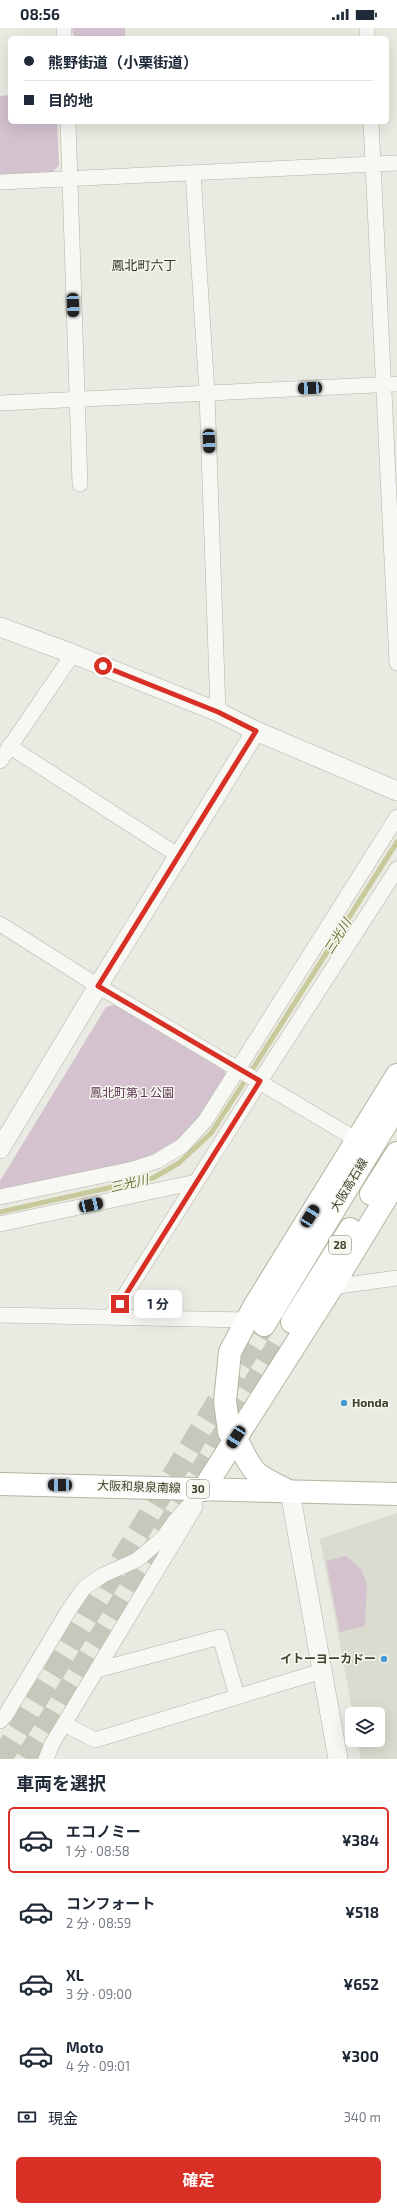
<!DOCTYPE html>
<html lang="ja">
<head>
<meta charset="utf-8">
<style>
	:root { --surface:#fff; --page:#f2f2f3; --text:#1f2937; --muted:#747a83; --line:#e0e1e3; --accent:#d93025 }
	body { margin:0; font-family:"Exo 2","Noto Sans JP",sans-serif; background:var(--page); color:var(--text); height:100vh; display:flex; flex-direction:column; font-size:15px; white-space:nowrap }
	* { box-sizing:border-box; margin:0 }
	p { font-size:13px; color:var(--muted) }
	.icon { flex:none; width:22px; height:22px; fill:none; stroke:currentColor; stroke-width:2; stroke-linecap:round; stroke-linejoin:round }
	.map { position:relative; height:1731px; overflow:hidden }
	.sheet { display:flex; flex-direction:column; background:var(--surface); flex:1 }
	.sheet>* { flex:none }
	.top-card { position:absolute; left:8px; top:8px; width:381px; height:88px; border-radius:6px; box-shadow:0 4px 16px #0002; display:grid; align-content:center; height:88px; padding:0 16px; background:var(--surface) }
	.controls { position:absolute; left:345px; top:1679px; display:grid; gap:8px }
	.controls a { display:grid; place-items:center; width:40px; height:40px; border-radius:6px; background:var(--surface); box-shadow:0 4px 16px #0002; font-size:20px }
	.end { position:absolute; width:18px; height:18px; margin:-9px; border:5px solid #d93025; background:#fff; box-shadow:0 0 0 2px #fff }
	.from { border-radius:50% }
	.bubble { position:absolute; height:28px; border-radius:6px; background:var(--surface); box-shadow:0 4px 16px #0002; font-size:13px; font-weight:700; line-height:28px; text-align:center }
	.car { position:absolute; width:12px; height:24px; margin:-12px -6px; border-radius:5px; box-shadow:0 0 3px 1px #0007; background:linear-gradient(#222 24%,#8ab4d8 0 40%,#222 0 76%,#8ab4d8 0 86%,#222 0) }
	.top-card b { display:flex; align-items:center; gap:14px; height:38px; font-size:15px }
	.top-card b+b { border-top:1px solid var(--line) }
	.top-card i { width:10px; height:10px; background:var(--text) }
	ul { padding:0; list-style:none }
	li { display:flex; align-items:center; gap:12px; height:66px; margin:0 8px 6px; padding:0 8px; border:2px solid transparent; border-radius:6px }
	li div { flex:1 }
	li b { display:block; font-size:15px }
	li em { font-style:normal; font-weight:700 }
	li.active { border-color:var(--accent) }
	li>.icon { width:36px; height:36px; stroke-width:1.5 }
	h2 { padding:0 16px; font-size:18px; line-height:48px }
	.pay { display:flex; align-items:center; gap:10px; height:44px; padding:0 16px; font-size:15px }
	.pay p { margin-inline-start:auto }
	.action { display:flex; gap:8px; margin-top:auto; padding:8px 16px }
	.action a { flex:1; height:46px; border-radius:6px; background:var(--accent); color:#fff; font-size:16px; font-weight:700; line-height:46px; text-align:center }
	.status { display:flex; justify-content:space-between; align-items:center; height:28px; padding:0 20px; background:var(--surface); direction:ltr }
	.status svg { height:11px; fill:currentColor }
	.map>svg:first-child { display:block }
	.built { fill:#dadccf }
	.green { fill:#d4c2cf }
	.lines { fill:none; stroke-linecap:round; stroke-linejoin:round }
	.stream { stroke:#c8ca9c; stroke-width:5 }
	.primary-tunnel { stroke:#c7c8bc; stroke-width:22; stroke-dasharray:22 11; stroke-linecap:butt }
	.minor-casing { stroke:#b2b4a6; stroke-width:16 }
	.tertiary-casing { stroke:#b2b4a6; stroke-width:20 }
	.primary-casing { stroke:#b3b6a0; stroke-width:24 }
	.minor { stroke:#f7f8f4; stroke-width:15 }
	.tertiary { stroke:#f7f8f4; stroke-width:19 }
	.primary { stroke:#fff; stroke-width:22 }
	.route { stroke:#d93025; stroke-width:5 }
	.poi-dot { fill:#449ad1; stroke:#f6f7f1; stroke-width:1.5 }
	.labels { text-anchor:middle; stroke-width:3; stroke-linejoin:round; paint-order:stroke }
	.shield { fill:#f6f7f1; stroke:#757865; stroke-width:1 }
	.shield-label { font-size:11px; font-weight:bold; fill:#3e4229 }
	.park-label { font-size:12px; fill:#5e3650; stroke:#f6f7f1 }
	.street-label { font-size:12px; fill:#3e4229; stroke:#f6f7f1 }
	.poi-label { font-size:12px; font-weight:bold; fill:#3e4229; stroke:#f6f7f1; text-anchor:start }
	.neighbourhood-label { font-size:13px; fill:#2e331b; stroke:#f6f7f1 }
	.water-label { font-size:13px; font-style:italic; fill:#6b7230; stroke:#f6f7f1 }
</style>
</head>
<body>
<div class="status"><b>08:56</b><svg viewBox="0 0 49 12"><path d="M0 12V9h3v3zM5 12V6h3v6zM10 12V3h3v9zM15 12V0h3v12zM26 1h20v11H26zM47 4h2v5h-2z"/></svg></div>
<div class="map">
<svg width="397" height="1731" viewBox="0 0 397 1731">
	<rect width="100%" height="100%" fill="#e9eae1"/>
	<!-- built -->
	<path class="built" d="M 397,1485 L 397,1731 L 361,1731 L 357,1712 L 378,1712 L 378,1686 L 353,1686 L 320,1511 Z"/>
	<!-- green -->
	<path class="green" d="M 72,0 L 125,0 L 125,10 L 77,10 L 73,6 Z
		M 10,67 L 10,94 L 57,94 L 59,137 L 52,145 L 0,146 L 0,68 Z
		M 115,977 L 225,1043 L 226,1050 L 202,1090 L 179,1114 L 155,1129 L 4,1164 L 0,1160 L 0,1153 L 106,979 Z
		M 346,1528 L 361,1541 L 367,1556 L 365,1598 L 340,1604 L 326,1533 Z"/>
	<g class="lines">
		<!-- stream -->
		<path class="stream" d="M 252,1042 L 397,814
			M 0,1184 L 153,1150 L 179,1135 L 211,1105 L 243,1056"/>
		<!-- primary-tunnel -->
		<path class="primary-tunnel" d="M 1,1731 L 264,1297
			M 26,1731 L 283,1308"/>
		<defs>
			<path id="minor" d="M 64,0 L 64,10
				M 367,0 L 367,10
				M 68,94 L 80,456
				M 371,94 L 397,635
				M 193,145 L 207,365 L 218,684
				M 0,154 L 397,135
				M 0,375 L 397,356
				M 9,718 L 179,828
				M 0,733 L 73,626
				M 0,896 L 98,958 L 357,1112
				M 0,1169 L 133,1141 L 157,1133 L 182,1118 L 205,1093 L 397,789
				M 0,1196 L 196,1154
				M 332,1259 L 397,1250
				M 0,1287 L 247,1292
				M 111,1289 L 260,1053 L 397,841
				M 97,1642 L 220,1609 L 237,1668
				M 0,1693 L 5,1688 L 69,1582 L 84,1560 L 103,1547 L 137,1532 L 163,1510 L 175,1493 L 203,1462
				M 64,1696 L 95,1712 L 322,1643
				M 46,1731 L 52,1716 L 195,1479"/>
			<path id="tertiary" d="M 0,599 L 73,626 L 218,684 L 256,703 L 397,763
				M 0,1121 L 98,958 L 256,703
				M 290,1464 L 338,1731"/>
			<path id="primary" d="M 371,1166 L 397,1125
				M 292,1294 L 350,1201
				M 264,1297 L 397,1078
				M 0,1456 L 397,1466
				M 203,1462 L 332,1259 L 397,1152
				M 290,1464 C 280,1458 266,1453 257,1445 C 244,1433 242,1414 229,1404 L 225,1373 L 230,1324 L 255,1277 L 397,1047"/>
		</defs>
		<!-- minor casing -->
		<use href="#minor" class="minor-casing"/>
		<!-- tertiary casing -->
		<use href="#tertiary" class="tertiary-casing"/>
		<!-- primary casing -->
		<use href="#primary" class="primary-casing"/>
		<!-- minor -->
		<use href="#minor" class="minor"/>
		<!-- tertiary -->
		<use href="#tertiary" class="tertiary"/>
		<!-- primary -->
		<use href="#primary" class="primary"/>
	</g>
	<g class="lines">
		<!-- route -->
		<path class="route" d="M 103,638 L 218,684 L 256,703 L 98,958 L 260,1053 L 120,1276"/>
	</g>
	<!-- markers -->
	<g class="poi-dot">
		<circle cx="344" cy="1375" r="4"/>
		<circle cx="384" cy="1631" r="4"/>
	</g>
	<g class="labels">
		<!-- shield labels -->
		<g class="shield">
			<rect x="329" y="1208" width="22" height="18" rx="3"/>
			<rect x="187" y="1452" width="22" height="18" rx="3"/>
		</g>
		<g class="shield-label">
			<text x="340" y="1221">28</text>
			<text x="198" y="1465">30</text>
		</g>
		<!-- park labels -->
		<g class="park-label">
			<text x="132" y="1069">鳳北町第１公園</text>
		</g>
		<!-- street labels -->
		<g class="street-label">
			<text transform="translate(349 1157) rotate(-59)" y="4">大阪高石線</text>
			<text transform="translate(139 1459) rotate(2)" y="4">大阪和泉泉南線</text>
		</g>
		<!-- poi labels -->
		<g class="poi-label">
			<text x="352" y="1379">Honda</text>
			<text x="376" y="1635" text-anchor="end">イトーヨーカドー</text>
		</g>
		<!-- neighbourhood labels -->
		<g class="neighbourhood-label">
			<text x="144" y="242">鳳北町六丁</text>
		</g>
		<!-- water labels -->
		<g class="water-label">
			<text transform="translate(337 908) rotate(-58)" y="5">三光川</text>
			<text transform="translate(129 1155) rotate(-13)" y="5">三光川</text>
		</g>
	</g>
</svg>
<div class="controls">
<a><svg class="icon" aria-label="layers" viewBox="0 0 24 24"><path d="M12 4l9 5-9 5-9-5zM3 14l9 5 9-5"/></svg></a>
</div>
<i class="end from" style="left:103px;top:638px"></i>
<i class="end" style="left:120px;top:1276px"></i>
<div class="bubble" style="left:134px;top:1262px;width:48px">1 分</div>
<i class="car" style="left:73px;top:277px;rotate:178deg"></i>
<i class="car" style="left:310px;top:360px;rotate:267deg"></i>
<i class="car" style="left:209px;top:413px;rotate:178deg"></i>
<i class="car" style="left:91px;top:1177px;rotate:78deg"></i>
<i class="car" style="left:310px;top:1188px;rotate:32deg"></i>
<i class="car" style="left:236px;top:1409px;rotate:213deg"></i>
<i class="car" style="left:60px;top:1457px;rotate:271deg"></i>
<div class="top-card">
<b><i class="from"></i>熊野街道（小栗街道）</b>
<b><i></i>目的地</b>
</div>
</div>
<section class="sheet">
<h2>車両を選択</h2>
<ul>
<li class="active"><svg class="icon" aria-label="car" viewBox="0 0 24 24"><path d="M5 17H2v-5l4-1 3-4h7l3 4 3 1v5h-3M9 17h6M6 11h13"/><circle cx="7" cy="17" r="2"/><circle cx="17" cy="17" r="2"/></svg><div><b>エコノミー</b><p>1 分 · 08:58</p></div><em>¥384</em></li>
<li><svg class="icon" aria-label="car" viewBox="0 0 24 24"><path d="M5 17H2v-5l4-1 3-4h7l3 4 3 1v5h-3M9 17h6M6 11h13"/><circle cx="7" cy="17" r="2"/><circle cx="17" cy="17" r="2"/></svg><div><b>コンフォート</b><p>2 分 · 08:59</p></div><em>¥518</em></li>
<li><svg class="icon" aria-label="car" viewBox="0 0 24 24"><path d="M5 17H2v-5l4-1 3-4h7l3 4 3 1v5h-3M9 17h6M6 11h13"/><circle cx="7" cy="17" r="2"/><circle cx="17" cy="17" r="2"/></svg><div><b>XL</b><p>3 分 · 09:00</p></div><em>¥652</em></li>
<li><svg class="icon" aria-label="car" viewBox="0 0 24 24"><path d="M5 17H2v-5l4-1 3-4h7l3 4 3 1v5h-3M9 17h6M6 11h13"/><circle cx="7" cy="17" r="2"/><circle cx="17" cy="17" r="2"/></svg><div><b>Moto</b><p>4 分 · 09:01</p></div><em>¥300</em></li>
</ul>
<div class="pay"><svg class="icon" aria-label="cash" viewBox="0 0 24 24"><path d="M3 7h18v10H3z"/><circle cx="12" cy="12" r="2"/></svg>現金<p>340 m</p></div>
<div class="action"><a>確定</a></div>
</section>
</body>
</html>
